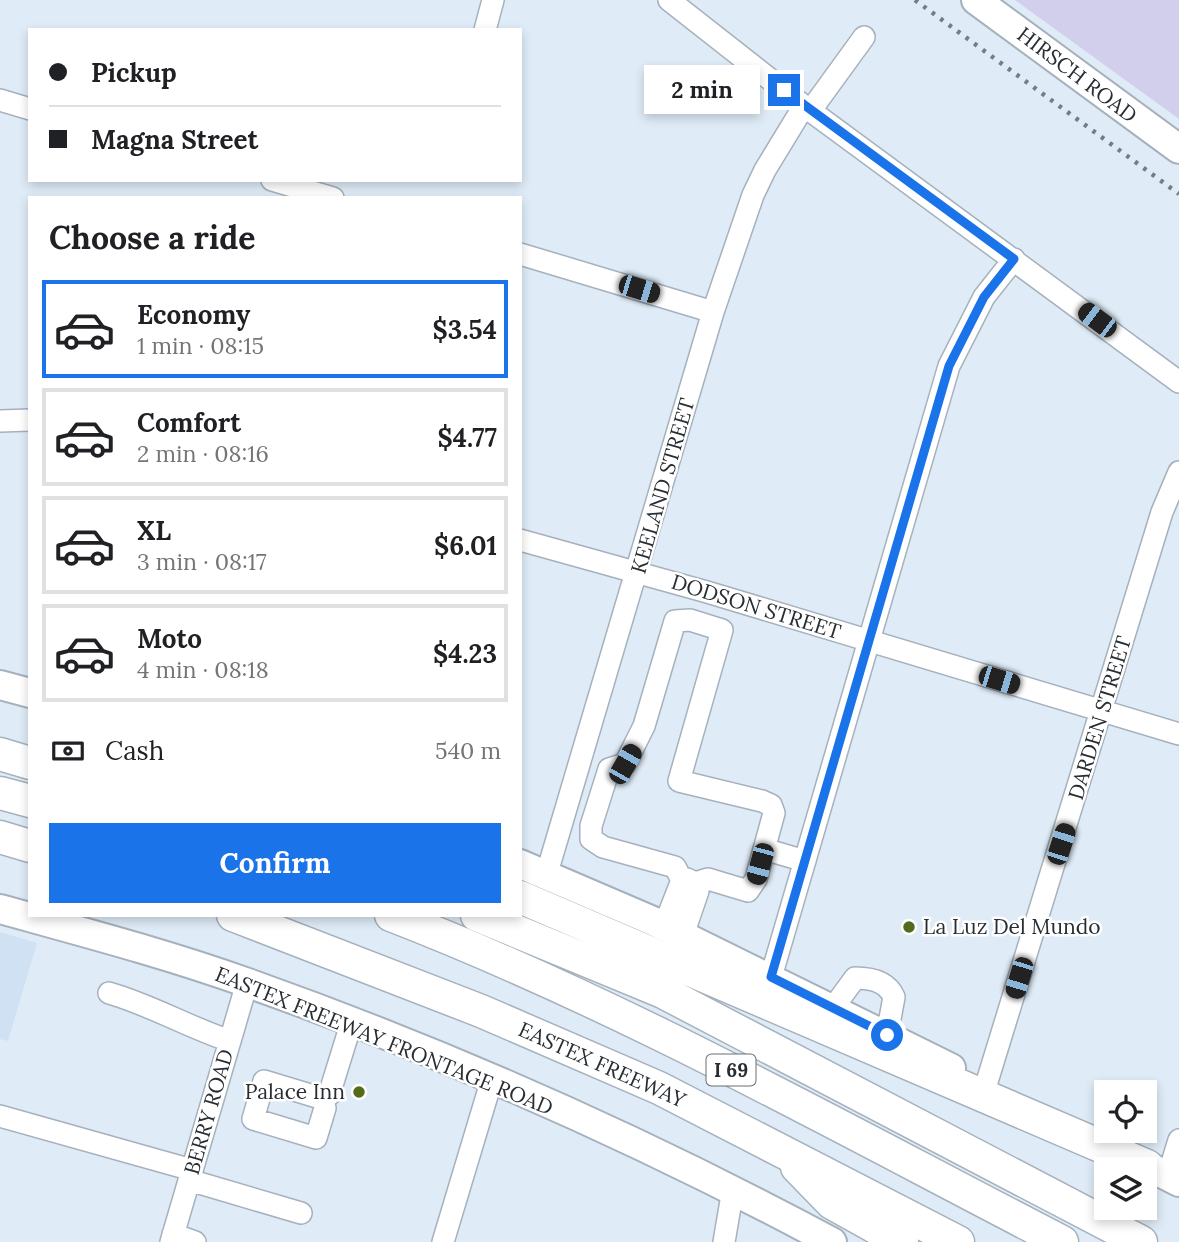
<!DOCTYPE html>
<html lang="en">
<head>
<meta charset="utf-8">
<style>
	:root { --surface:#fff; --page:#f2f2f2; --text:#202124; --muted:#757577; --line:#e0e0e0; --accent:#1a73e8 }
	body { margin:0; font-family:Lora,serif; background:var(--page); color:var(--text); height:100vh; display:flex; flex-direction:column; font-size:26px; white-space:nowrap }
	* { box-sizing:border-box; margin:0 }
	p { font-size:23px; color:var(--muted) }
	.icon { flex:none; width:38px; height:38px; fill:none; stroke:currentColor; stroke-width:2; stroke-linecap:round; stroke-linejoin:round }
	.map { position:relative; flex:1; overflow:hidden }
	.side { position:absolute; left:28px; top:196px; width:494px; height:721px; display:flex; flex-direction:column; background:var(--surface); border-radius:0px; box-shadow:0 4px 10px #0003 }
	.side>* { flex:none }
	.banner { position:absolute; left:28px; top:28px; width:494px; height:154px; border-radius:0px; box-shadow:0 4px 10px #0003; display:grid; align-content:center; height:154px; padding:0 21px; background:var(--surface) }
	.tools { position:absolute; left:1094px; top:1080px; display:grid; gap:14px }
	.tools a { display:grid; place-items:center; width:63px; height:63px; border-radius:0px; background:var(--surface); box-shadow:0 4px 10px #0003; font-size:35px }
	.end { position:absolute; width:32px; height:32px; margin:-16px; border:9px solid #1a73e8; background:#fff; box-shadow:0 0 0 4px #fff }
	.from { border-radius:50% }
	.bubble { position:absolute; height:49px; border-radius:0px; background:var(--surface); box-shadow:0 4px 10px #0003; font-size:23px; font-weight:700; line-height:49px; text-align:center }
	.car { position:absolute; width:21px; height:42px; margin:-21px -10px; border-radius:9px; box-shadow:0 0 5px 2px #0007; background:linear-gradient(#222 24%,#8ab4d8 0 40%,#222 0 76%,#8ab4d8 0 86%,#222 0) }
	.banner b { display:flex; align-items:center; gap:24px; height:66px; font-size:26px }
	.banner b+b { border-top:2px solid var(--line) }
	.banner i { width:18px; height:18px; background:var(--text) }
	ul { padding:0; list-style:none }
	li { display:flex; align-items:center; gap:21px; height:98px; margin:0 14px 10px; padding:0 7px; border:4px solid var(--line); border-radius:0px }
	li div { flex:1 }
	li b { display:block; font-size:26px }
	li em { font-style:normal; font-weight:700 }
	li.current { border-color:var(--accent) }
	li>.icon { width:63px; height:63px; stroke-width:1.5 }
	h2 { padding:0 21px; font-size:32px; line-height:84px }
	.pay { display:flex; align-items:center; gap:18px; height:77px; padding:0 21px; font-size:26px }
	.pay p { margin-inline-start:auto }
	.primary-button { display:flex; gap:14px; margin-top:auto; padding:14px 21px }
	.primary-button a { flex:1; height:80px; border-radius:0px; background:var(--accent); color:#fff; font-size:28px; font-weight:700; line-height:80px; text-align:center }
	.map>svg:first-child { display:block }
	.built { fill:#cfe1f2 }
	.green { fill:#d2cfec }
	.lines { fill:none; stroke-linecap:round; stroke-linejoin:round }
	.minor-casing { stroke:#a5b1bc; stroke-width:24 }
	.major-casing { stroke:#a5b1bc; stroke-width:32 }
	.highway-casing { stroke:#a5b1bc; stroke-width:35 }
	.minor { stroke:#fff; stroke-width:21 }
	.major { stroke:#fff; stroke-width:28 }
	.highway { stroke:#fff; stroke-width:32 }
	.rail { stroke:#747d84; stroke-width:4.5; stroke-dasharray:3.5 7; stroke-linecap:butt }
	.route { stroke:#1a73e8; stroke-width:9 }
	.poi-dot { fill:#536c1c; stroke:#fff; stroke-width:2.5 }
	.labels { text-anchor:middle; stroke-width:5; stroke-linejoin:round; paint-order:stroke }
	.shield { fill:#fff; stroke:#686c6f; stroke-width:2 }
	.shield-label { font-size:19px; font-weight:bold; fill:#282d31 }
	.street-label { font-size:21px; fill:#282d31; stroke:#fff }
	.poi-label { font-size:21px; fill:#282d31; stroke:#fff; text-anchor:start }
</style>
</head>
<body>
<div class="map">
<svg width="1179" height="1242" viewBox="0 0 1179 1242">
	<rect width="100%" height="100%" fill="#dfecf7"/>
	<!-- built -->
	<path class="built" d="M 0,932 L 37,943 L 8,1041 L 0,1039 Z"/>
	<!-- green -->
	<path class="green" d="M 1015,0 L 1179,0 L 1179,119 Z"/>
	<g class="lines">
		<defs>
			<path id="minor" d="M 669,0 L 804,106 L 1179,382
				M 485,30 L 493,0
				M 0,100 L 30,109
				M 811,110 L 864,37
				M 272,180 L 333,198
				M 520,254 L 713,312
				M 0,421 L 30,420
				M 520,540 L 707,592 L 1179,734
				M 764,849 L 805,861
				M 546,876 L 713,312 L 753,195 L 765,170 L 804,106
				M 664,926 L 682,880 L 675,867 L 603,847 L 591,839 L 591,826 L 609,769 L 625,764 L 644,726 L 675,621 L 690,620 L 722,630 L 679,781 L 762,801 L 771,805 L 774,813 L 756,879 L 748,891 L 708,879 L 695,883 L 687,879 L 682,880
				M 683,935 L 698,891 L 695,883
				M 771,977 L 949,366 L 984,297 L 1014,259
				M 109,993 C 151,1005 188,1027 230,1041
				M 833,1008 L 855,978 C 871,978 887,981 894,997 L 887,1035
				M 986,1085 L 1162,512 L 1179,472
				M 329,1095 L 351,1024
				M 325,1108 L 316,1138 L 253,1119 L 264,1081 L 317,1097 L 330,1092
				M 0,1116 L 192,1170
				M 1168,1176 L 1179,1140
				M 189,1180 L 301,1213
				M 173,1234 L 195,1242
				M 171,1242 L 247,983
				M 443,1242 L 492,1079
				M 724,1242 L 733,1189"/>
			<path id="major" d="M 976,0 L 1179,149
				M 0,685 L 30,693
				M 520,864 L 653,921 L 951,1068
				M 0,909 C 83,932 167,954 248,983 C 448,1054 645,1142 832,1242
				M 1128,1156 L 1179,1182"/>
			<path id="highway" d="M 0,754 L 30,763
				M 0,793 L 30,801
				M 0,837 L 30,846
				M 520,897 L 1147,1166
				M 233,915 L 481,1011 L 659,1088 L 958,1242
				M 391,915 C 623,1005 841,1128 1062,1242
				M 477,915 L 663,992 L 1141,1242
				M 797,1167 L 832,1203 L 902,1242"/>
		</defs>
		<!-- minor casing -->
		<use href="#minor" class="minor-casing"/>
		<!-- major casing -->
		<use href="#major" class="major-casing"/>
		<!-- highway casing -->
		<use href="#highway" class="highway-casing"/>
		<!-- minor -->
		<use href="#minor" class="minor"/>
		<!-- major -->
		<use href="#major" class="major"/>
		<!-- highway -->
		<use href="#highway" class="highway"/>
		<!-- rail -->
		<path class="rail" d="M 915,0 L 1179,194"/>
	</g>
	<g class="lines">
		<!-- route -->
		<path class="route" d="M 784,90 L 1014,259 L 984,297 L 949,366 L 771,977 L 887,1035"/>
	</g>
	<!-- markers -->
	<g class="poi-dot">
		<circle cx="909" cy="927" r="7"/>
		<circle cx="359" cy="1092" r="7"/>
	</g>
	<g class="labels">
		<!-- shield labels -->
		<rect class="shield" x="706.5" y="1054.5" width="49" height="31" rx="5"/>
		<g class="shield-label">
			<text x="731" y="1077">I 69</text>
		</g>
		<!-- street labels -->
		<g class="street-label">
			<text transform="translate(1077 75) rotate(37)" y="7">HIRSCH ROAD</text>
			<text transform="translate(663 486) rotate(-74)" y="7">KEELAND STREET</text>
			<text transform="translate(756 607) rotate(17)" y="7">DODSON STREET</text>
			<text transform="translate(1100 718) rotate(-73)" y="7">DARDEN STREET</text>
			<text transform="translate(384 1041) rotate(22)" y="7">EASTEX FREEWAY FRONTAGE ROAD</text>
			<text transform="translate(602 1065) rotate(24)" y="7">EASTEX FREEWAY</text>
			<text transform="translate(209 1112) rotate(-74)" y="7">BERRY ROAD</text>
		</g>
		<!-- poi labels -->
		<g class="poi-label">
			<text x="923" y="934">La Luz Del Mundo</text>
			<text x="345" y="1099" text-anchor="end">Palace Inn</text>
		</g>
	</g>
</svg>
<div class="tools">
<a><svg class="icon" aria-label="locate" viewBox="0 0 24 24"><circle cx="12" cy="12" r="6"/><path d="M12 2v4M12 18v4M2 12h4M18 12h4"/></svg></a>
<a><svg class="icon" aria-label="layers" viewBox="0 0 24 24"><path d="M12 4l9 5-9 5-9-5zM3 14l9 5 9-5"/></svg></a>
</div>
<i class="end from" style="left:887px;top:1035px"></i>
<i class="end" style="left:784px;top:90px"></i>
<div class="bubble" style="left:644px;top:65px;width:116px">2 min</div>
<i class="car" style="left:639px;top:289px;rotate:107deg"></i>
<i class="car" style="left:1097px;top:320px;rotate:307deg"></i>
<i class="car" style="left:999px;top:680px;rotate:107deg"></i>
<i class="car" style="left:625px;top:764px;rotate:30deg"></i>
<i class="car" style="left:1061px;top:844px;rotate:18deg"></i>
<i class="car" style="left:760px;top:864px;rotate:195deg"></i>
<i class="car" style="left:1019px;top:978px;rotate:197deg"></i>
<div class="banner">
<b><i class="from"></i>Pickup</b>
<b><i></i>Magna Street</b>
</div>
<section class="side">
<h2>Choose a ride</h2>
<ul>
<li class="current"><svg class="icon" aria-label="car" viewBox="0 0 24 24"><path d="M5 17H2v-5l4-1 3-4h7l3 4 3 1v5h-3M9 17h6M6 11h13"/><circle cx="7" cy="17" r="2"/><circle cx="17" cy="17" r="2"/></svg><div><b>Economy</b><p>1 min · 08:15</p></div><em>$3.54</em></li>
<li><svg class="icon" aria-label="car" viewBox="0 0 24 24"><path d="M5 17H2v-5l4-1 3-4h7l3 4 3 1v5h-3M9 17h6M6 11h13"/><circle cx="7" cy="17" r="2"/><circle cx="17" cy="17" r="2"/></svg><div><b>Comfort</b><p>2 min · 08:16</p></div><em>$4.77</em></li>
<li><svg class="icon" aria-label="car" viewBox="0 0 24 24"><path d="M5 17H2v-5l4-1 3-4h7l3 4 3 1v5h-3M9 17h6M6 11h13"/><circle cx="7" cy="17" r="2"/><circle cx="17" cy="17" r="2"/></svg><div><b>XL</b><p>3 min · 08:17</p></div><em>$6.01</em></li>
<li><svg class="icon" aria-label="car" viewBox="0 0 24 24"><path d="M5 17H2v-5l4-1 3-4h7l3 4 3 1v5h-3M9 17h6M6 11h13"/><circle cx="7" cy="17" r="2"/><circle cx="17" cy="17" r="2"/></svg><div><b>Moto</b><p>4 min · 08:18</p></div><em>$4.23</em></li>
</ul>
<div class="pay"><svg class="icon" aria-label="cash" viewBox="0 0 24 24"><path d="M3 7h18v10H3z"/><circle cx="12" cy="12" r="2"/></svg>Cash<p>540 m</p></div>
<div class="primary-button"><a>Confirm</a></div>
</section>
</div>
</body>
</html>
